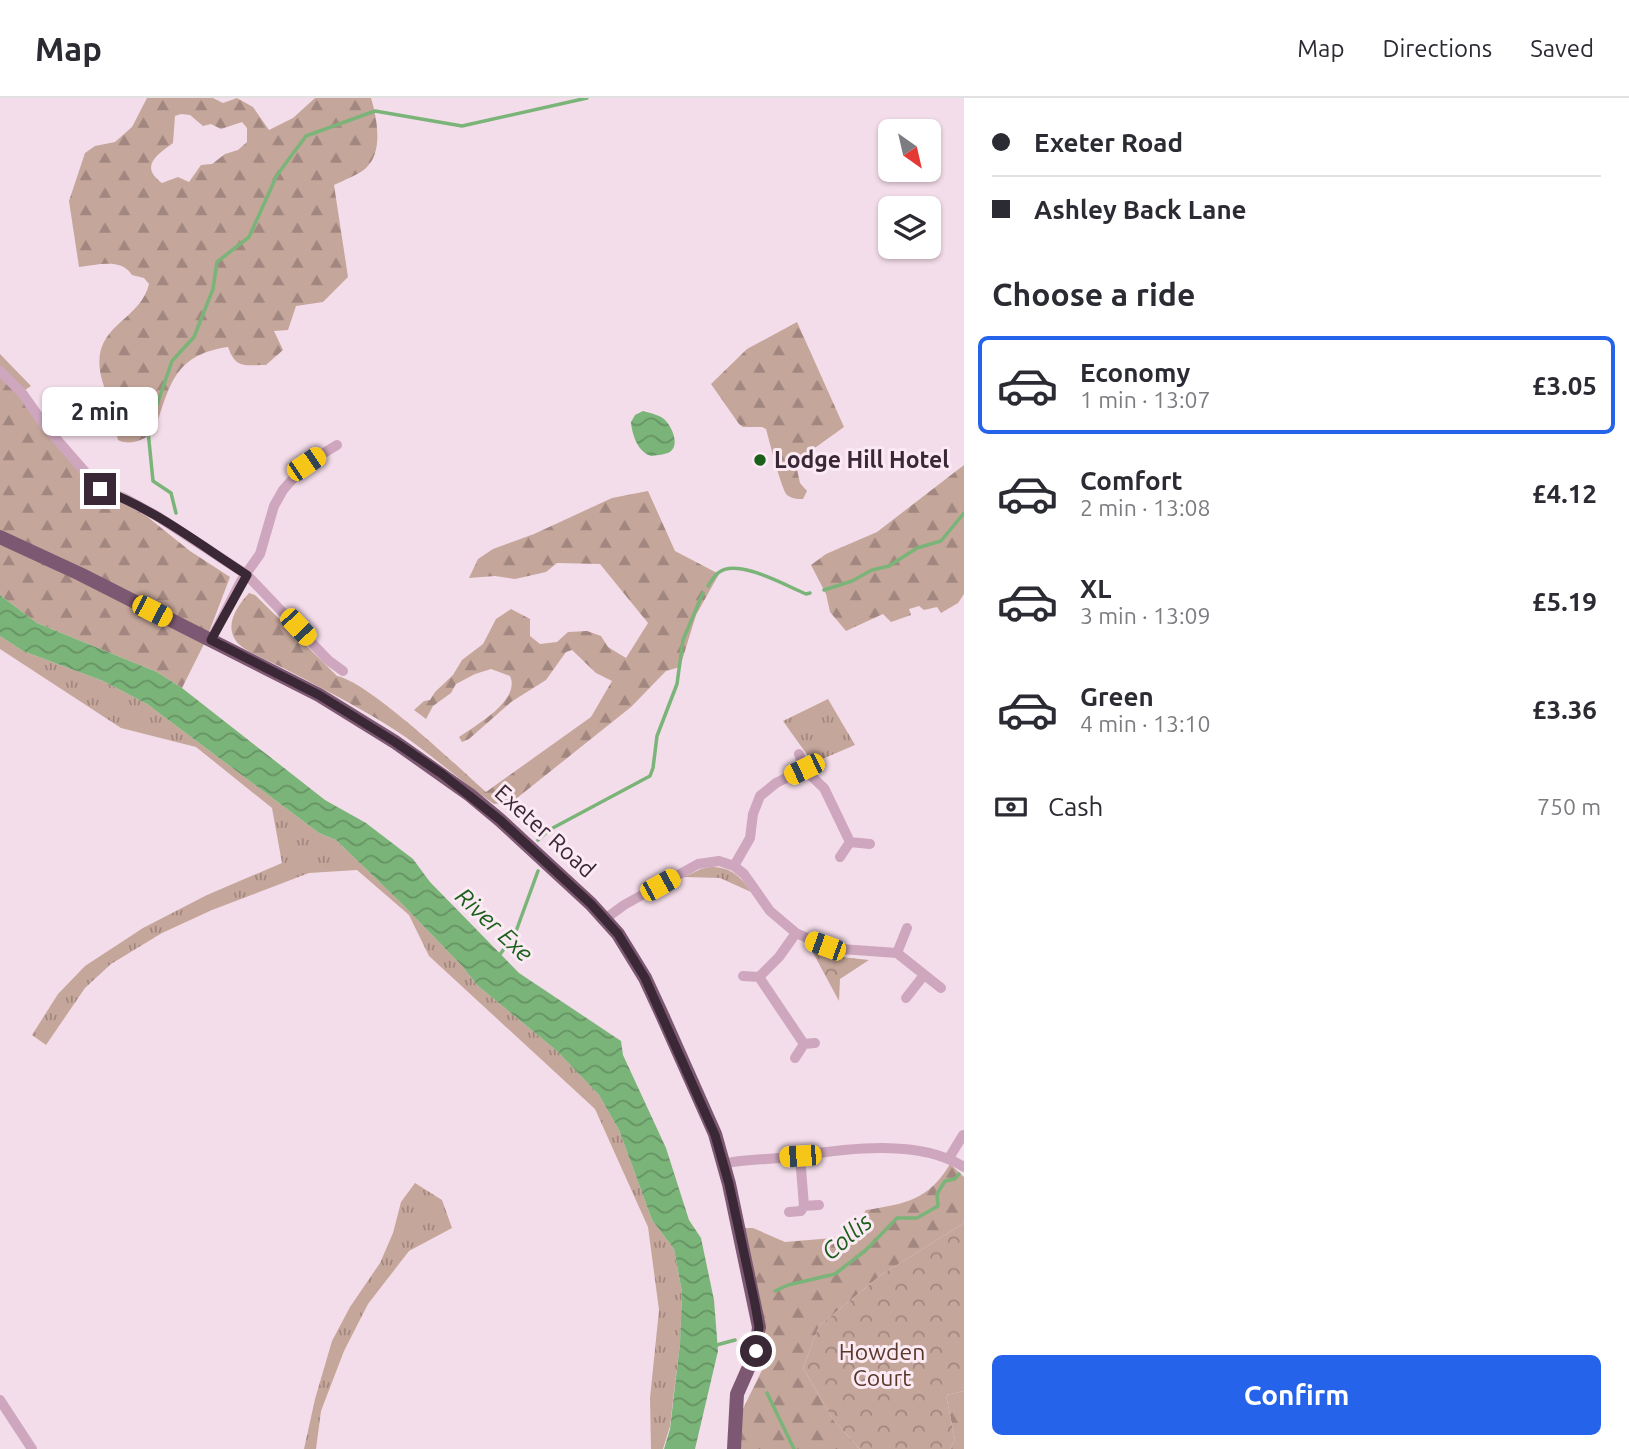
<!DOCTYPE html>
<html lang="en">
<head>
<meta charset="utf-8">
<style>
	:root { --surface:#fff; --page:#f2f2f3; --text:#2b2b33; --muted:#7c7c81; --line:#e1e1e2; --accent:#2563eb }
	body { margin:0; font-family:Ubuntu,sans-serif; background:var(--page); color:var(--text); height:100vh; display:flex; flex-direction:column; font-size:26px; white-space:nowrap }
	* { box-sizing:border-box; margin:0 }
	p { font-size:23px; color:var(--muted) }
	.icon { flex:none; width:38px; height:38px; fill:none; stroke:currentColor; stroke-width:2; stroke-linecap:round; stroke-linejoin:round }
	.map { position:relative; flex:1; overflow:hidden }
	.details { display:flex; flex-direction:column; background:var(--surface); width:665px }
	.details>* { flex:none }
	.top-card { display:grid; align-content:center; height:154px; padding:0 28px; background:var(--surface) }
	.needle { width:46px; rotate:146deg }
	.controls { position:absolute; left:878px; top:21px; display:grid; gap:14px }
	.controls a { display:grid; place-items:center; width:63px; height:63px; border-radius:10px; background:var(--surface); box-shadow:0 2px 5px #0004; font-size:35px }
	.end { position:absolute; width:32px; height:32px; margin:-16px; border:9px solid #3a2836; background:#fff; box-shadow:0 0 0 4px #fff }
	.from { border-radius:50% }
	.bubble { position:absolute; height:49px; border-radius:10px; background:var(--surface); box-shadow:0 2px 5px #0004; font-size:23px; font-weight:700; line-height:49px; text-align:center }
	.car { position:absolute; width:21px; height:42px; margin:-21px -10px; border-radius:9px; box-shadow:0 0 5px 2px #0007; background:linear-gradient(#f5c518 24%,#345 0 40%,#f5c518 0 76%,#345 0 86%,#f5c518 0) }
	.top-card b { display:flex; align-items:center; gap:24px; height:66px; font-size:26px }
	.top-card b+b { border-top:2px solid var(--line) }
	.top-card i { width:18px; height:18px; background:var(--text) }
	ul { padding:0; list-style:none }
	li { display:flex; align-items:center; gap:21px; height:98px; margin:0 14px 10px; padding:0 14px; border:4px solid transparent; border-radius:10px }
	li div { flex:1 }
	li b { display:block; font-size:26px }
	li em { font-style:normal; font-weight:700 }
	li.on { border-color:var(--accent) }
	li>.icon { width:63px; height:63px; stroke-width:1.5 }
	h2 { padding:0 28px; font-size:32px; line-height:84px }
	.pay { display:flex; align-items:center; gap:18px; height:77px; padding:0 28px; font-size:26px }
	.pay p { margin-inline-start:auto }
	.button { display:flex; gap:14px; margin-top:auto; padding:14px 28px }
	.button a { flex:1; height:80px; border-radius:10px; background:var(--accent); color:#fff; font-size:28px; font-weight:700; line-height:80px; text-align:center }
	header { display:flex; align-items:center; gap:42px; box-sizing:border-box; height:98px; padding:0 35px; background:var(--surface); border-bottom:2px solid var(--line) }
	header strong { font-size:33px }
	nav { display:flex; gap:38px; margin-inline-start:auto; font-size:24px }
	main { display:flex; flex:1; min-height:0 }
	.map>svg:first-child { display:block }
	.grass { fill:url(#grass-tufts) }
	.forest { fill:url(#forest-firs); fill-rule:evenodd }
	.park { fill:url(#park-crowns) }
	.water { fill:url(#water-waves) }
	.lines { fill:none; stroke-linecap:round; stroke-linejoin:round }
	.stream { stroke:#7bb479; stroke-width:3.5 }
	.minor { stroke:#cea7bf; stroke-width:10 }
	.primary { stroke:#7d5873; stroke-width:14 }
	.route { stroke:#3a2836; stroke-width:9 }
	.poi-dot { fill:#1a5f1a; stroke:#fbeaf3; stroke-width:2.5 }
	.labels { text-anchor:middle; stroke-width:6; stroke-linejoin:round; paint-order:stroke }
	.poi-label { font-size:23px; font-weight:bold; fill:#3a2836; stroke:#fbeaf3; text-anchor:start }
	.street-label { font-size:23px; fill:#3a2836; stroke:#fbeaf3 }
	.park-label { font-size:23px; fill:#5a382a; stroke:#fbeaf3 }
	.water-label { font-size:24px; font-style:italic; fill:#1a5f1a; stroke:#fbeaf3 }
</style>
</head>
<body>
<header>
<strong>Map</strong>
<nav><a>Map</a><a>Directions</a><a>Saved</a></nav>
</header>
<main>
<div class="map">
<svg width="964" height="1351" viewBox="0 0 964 1351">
	<defs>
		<pattern id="grass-tufts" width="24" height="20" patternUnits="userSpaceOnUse" patternTransform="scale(1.75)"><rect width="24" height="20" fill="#c5a69b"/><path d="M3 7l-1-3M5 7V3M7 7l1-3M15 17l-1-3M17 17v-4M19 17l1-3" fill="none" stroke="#a1877f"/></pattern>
		<pattern id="forest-firs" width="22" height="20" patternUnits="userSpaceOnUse" patternTransform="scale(1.75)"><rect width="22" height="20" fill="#c5a69b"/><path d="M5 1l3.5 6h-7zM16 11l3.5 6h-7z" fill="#a1877f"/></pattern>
		<pattern id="park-crowns" width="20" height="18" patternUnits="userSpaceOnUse" patternTransform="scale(1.75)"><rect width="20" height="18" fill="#c5a69b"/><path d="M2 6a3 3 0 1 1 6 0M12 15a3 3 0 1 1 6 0" fill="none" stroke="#a1877f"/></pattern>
		<pattern id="water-waves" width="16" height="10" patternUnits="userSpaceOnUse" patternTransform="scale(1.75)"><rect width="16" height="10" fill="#7bb479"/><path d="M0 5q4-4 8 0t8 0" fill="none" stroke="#669264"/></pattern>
	</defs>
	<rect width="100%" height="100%" fill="#f4ddea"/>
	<!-- grass -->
	<path class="grass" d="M 0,538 L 23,553 L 103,583 L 147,606 L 319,735 L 336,742 L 401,805 L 462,868 L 478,888 L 557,953 L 599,997 L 619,1032 L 652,1122 L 674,1151 L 682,1194 L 680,1245 L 670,1328 L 663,1351 L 651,1351 L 650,1300 L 659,1212 L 648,1129 L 595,1011 L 429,858 L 409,817 L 357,772 L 309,775 L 212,812 L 162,835 L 111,866 L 85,890 L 46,947 L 32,937 L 58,896 L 85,868 L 143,830 L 207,797 L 282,765 L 272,710 L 196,649 L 121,630 L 0,551 Z
		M 828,601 L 855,647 L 813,665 L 783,623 Z
		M 711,769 C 731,769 740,778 751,794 L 720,780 L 684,779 L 701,771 Z
		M 415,1085 L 442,1102 L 452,1130 L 409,1153 L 368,1206 L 344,1253 L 321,1313 L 316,1351 L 304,1351 L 315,1301 L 332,1243 L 350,1209 L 380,1165 L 393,1135 L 401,1104 Z"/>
	<!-- forest -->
	<path class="forest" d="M 147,0 L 213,0 L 223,5 L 237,0 L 253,9 L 269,32 L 293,20 L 315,0 L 371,0 C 377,20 384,55 365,71 C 356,78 344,82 334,87 L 348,179 L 323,204 L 296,208 L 288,232 L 274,233 L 283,252 L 266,267 C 244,267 236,271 228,249 C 171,257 170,291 153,336 C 141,342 131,348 118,342 L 116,334 L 118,315 C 109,305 106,295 102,282 C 87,227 140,225 149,186 L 144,180 L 132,177 C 121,160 98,167 79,169 L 69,103 L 85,55 L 95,48 L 115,44 L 132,29 ZM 181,16 L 190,17 L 203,28 L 211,26 L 221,31 L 242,24 L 247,30 L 247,44 L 238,52 L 225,56 L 212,66 L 201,67 L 189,84 L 178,79 L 162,85 C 139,68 157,57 173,45 L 175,18 Z
		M 797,224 L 844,329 L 798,362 L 796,367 L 800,385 L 807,393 L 803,401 C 797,401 792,401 787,397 C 782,393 769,342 766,331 L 762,329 L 743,329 L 739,326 L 711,286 L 747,251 Z
		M 0,256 L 31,288 L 22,294 L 100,391 L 124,400 L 190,453 L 230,479 L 206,542 L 182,590 L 157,574 L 37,525 L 0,497 Z
		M 964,367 L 964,496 L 958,505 L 941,515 L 937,509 L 924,512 L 919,508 L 909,511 L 911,517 L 891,524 L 883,516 L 846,533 L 830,514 L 826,496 L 811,467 L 826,456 L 877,434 Z
		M 648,393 L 675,453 L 719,476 L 696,517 L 680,569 L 666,573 L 631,609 L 512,704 L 494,706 C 463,685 435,660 404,638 C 367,613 327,593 287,572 C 274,565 244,554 236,543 C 224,526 238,507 249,495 L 255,497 L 337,578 C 369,584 458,669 486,694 L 591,619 L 612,583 L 596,575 L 572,552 L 566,554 L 546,582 L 511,604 L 469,641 L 462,644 L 459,639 C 476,627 521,602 510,578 L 491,571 L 475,576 L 456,586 L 451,595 L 433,608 L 426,621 L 414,612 L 424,603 L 430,602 L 435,594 L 453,577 L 462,562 L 483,546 L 496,521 L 511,511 L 530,521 L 530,538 L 540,546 L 557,544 L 568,534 L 587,533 L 601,538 L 608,549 L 626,560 L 648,525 L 600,466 L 557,465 L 546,474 L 515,481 L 495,478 L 469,480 L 478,461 L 493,451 L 534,436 L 612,400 Z
		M 950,1066 L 964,1079 L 964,1125 L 881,1177 L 819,1228 L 803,1270 L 834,1323 L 860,1351 L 741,1351 L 740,1317 L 763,1270 L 766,1235 L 744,1130 L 753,1130 L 785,1144 L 833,1140 L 853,1131 L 866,1112 C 905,1106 929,1102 950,1066 Z
		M 964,1293 L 964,1351 L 950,1351 L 955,1342 L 946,1297 Z"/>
	<!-- park -->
	<path class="park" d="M 811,851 L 832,858 L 869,862 L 840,881 L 839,903 Z
		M 964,1125 L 964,1293 L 946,1297 L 955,1342 L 950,1351 L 860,1351 L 834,1323 L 803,1270 L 819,1228 L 881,1177 Z"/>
	<!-- water -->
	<path class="water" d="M 643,313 C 650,315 659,317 664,321 C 671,327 679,344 672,352 C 668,357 657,357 651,358 C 638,354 632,337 631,324 L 635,317 Z
		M 0,497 L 37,525 L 157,574 L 182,590 L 325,702 L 366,725 L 413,761 L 430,784 L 519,875 L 621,943 L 623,957 L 666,1050 L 689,1122 L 701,1140 L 714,1202 L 718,1253 L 695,1351 L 664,1351 L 670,1331 L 680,1245 L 682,1194 L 674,1151 L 652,1122 L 619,1032 L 599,997 L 557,953 L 478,888 L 462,868 L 401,805 L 336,742 L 319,735 L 147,606 L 103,583 L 23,553 L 0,538 Z"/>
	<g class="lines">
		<!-- stream -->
		<path class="stream" d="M 176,415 L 171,395 L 153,383 L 148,333 L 172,263 L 194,239 L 213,191 L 217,164 L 249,139 L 277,77 L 306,38 L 375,13 L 462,28 L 587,0
			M 708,488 C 711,484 714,478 718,475 C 737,459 786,488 806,496 L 810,495
			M 824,492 L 852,483 L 872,472 L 889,468 L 917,450 L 941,443 L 964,415
			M 538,742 L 549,732 L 650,678 L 653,670 L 657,638 L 677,586 L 683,542 L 703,495
			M 498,859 L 515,836 L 538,773
			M 775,1193 L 788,1187 L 835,1176 L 866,1152 L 897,1120 L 917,1120 L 938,1108 L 937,1096 L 945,1083 L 955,1081 L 959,1076
			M 713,1248 L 735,1242
			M 767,1295 L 794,1351"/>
		<!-- minor -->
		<path class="minor" d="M 0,273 L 22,295 L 46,329 L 100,391 L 124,400 L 157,418 L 247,477 L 328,562 L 343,573
			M 211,542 L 241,483 L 260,456 L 274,408 L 283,392 L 306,366 L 337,347
			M 804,671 L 824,690 L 850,744 L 870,746
			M 840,759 L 850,744
			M 734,768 L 750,740 L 753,716 L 760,698 L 776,685 L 804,671 L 799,656
			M 605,821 L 624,807 L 698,766 L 719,763 L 734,768 L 744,776 L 770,813 L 796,835 L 825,848 L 841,851 L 897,855 L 941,890
			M 796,835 L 779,859 L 759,879 L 804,946
			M 897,855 L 907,830
			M 743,878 L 759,879
			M 906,900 L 924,877
			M 795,960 L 804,946 L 815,945
			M 800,1058 L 804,1108
			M 949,1060 L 963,1037
			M 723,1066 C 748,1060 774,1062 799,1058 C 848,1050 920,1041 964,1069
			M 789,1114 L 801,1113 L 804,1108 L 819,1107
			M 0,1302 L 32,1351"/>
		<!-- primary -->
		<path class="primary" d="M 0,439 L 80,476 L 319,597 L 395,644 L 470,697 L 500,722 L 591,806 L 618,836 L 645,880 L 663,919 L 715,1036 L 729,1086 L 759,1229 L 756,1253 L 737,1296 L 734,1351"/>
	</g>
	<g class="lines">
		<!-- route -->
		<path class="route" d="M 100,391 C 153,410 199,446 247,477 L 211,542 L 319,597 L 395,644 L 442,676 L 500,722 L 591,806 L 618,836 L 645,880 L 715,1037 L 729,1086 L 755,1206 L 759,1229 L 756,1253"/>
	</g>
	<!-- markers -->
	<circle class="poi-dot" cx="760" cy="362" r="7"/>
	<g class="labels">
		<!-- poi labels -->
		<g class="poi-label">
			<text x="774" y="370">Lodge Hill Hotel</text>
		</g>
		<!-- street labels -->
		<g class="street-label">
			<text transform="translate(545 733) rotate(42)" y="8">Exeter Road</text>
		</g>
		<!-- park labels -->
		<g class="park-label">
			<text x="882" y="1262">Howden<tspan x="882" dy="26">Court</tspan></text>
		</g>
		<!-- water labels -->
		<g class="water-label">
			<text transform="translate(494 827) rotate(43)" y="8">River Exe</text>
			<text transform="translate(847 1139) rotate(-40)" y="8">Collis</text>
		</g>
	</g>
</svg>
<div class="controls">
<a><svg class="needle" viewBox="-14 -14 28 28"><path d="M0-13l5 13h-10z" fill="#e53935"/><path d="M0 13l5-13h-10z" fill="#7c7c81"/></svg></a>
<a><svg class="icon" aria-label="layers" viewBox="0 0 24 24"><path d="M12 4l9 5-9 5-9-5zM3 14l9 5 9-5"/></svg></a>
</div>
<i class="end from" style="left:756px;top:1253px"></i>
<i class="end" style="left:100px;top:391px"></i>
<div class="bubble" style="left:42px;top:289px;width:116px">2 min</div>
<i class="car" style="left:306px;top:366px;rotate:56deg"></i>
<i class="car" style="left:152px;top:513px;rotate:117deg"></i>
<i class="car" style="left:298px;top:529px;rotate:137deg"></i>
<i class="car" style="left:804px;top:671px;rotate:244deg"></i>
<i class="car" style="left:660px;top:787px;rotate:61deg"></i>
<i class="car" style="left:825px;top:848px;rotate:290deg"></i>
<i class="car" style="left:800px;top:1058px;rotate:266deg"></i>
</div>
<section class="details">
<div class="top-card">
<b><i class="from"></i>Exeter Road</b>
<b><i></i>Ashley Back Lane</b>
</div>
<h2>Choose a ride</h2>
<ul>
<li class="on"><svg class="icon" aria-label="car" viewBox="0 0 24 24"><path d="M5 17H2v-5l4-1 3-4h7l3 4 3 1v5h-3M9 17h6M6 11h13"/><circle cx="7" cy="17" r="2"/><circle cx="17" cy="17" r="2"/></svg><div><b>Economy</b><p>1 min · 13:07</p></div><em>£3.05</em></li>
<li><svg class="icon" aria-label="car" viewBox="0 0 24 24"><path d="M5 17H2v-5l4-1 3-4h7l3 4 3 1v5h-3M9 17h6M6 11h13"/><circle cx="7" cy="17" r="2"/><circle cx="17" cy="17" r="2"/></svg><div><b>Comfort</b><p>2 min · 13:08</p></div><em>£4.12</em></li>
<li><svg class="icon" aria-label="car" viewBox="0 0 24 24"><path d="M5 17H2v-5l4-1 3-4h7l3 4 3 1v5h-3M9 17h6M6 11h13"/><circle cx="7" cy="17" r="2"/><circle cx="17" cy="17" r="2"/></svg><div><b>XL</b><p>3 min · 13:09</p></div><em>£5.19</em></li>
<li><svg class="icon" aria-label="car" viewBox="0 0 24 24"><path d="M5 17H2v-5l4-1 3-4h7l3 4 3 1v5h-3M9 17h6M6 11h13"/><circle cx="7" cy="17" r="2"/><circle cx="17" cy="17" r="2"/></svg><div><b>Green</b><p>4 min · 13:10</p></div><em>£3.36</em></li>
</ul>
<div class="pay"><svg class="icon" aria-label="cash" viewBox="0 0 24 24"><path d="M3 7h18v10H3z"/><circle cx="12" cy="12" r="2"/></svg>Cash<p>750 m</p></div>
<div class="button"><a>Confirm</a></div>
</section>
</main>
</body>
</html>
